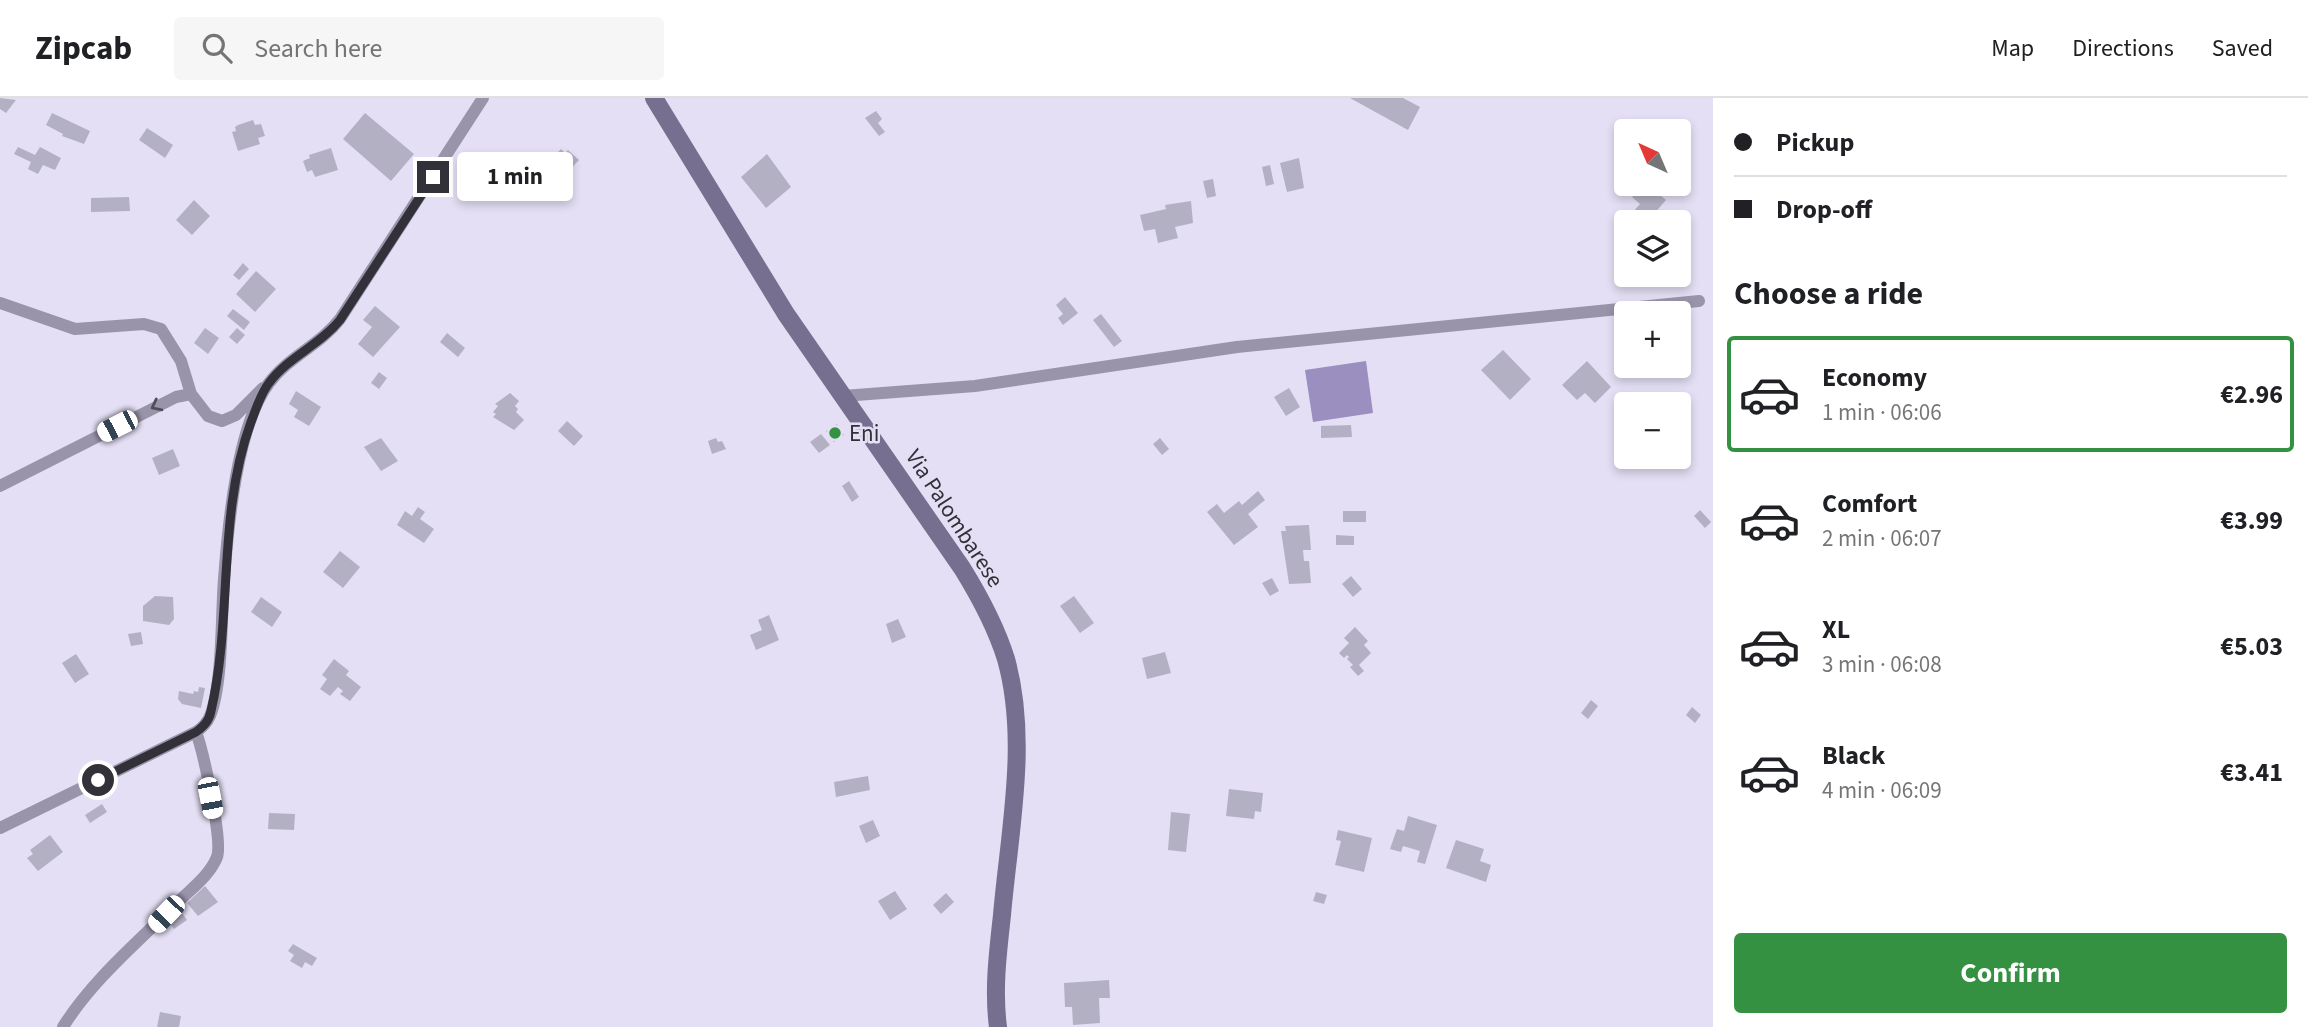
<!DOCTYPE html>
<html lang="en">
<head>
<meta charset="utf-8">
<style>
	:root { --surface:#fff; --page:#f6f6f6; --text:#202124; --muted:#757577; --line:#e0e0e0; --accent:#359142 }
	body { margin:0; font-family:"Source Sans 3",sans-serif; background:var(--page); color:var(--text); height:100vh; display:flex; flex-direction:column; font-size:26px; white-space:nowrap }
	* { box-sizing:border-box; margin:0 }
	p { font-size:23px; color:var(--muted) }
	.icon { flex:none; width:38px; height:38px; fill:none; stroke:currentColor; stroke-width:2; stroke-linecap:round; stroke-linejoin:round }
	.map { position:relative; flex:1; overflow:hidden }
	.side { display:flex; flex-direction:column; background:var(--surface); width:595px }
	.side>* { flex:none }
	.banner { display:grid; align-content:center; height:154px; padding:0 21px; background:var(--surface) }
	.needle { width:46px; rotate:316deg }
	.buttons { position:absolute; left:1614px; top:21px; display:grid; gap:14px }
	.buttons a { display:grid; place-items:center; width:77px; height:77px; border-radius:7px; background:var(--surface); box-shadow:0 4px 10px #0003; font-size:35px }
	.end { position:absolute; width:32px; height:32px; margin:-16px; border:9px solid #323038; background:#fff; box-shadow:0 0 0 4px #fff }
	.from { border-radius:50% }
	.bubble { position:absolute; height:49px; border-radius:7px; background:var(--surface); box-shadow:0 4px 10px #0003; font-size:23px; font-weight:700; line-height:49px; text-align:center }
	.car { position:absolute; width:21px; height:42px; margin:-21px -10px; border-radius:9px; box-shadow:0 0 5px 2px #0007; background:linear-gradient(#fff 24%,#345 0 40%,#fff 0 76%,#345 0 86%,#fff 0) }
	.banner b { display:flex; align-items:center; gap:24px; height:66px; font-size:26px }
	.banner b+b { border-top:2px solid var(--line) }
	.banner i { width:18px; height:18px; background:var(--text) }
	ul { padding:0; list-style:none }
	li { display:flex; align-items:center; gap:21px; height:116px; margin:0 14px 10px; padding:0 7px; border:4px solid transparent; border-radius:7px }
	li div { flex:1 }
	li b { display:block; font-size:26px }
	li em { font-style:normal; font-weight:700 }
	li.active { border-color:var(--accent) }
	li>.icon { width:63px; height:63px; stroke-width:1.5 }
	h2 { padding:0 21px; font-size:32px; line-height:84px }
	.primary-button { display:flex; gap:14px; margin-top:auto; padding:14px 21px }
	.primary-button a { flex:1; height:80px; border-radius:7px; background:var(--accent); color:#fff; font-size:28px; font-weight:700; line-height:80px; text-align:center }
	header { display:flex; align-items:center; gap:42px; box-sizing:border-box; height:98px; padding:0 35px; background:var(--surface); border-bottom:2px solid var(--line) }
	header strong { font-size:33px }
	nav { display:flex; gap:38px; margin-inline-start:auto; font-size:24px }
	.search { width:490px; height:63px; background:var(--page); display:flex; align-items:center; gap:18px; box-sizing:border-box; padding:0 24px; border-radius:7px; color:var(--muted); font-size:26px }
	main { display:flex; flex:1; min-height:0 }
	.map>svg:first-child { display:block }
	.water { fill:#9b8fc0 }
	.building { fill:#b4b0c4 }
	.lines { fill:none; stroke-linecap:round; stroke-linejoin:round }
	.minor { stroke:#9994aa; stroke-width:12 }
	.secondary { stroke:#766f8f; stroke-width:18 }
	.oneway { stroke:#514e5a }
	.route { stroke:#323038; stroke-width:9 }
	.poi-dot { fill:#359142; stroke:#e4dff4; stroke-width:2.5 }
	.labels { text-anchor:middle; stroke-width:5; stroke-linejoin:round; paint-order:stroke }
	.poi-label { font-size:23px; fill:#323038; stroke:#e4dff4; text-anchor:start }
	.street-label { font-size:23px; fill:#323038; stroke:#e4dff4 }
</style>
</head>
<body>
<header>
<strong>Zipcab</strong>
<div class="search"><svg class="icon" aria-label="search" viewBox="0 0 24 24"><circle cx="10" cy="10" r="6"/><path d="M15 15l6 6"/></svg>Search here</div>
<nav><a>Map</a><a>Directions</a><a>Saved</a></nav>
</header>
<main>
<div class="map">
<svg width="1713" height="929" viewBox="0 0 1713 929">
	<rect width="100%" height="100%" fill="#e4dff4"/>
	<!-- water -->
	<path class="water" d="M 1366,263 L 1373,315 L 1313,324 L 1305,272 Z"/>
	<!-- building -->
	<path class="building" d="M 0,0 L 16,2 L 6,15 L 0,11 Z
		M 1350,0 L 1403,0 L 1420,9 L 1408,32 Z
		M 876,13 L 882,21 L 878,25 L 885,34 L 879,38 L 865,20 Z
		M 52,15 L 90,33 L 84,46 L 62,38 L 63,36 L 46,27 Z
		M 365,15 L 414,56 L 391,83 L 343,41 Z
		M 253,22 L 255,27 L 261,26 L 265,38 L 258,40 L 260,46 L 238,53 L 232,34 L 236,33 L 235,29 L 238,27 Z
		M 147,30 L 173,47 L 165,60 L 139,42 Z
		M 18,49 L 35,57 L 40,49 L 61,60 L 55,72 L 43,67 L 38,76 L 28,71 L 31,64 L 14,56 Z
		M 331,50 L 338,72 L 315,79 L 312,72 L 307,74 L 303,63 L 310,60 L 309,57 Z
		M 561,51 L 565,55 L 568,52 L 579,62 L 560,82 L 558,80 L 554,84 L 541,72 Z
		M 1678,53 L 1689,62 L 1678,75 Z
		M 767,56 L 791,89 L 766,110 L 741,79 Z
		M 1299,60 L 1304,90 L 1287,94 L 1280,65 Z
		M 1270,67 L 1274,86 L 1266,88 L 1262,69 Z
		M 1213,81 L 1216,98 L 1207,100 L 1203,83 Z
		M 1643,86 L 1647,86 L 1666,102 L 1647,124 L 1640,124 L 1631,116 L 1640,106 L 1632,99 Z
		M 129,99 L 130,113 L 91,114 L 91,100 Z
		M 194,102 L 210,118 L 192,137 L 176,122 Z
		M 1191,103 L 1193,125 L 1175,129 L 1178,140 L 1158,145 L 1155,131 L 1144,133 L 1140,117 L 1166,111 L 1165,107 Z
		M 243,165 L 249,171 L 239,182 L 233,177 Z
		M 256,173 L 276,191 L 255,214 L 236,196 Z
		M 1065,199 L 1078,215 L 1063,227 L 1058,220 L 1063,216 L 1056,207 Z
		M 375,208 L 400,229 L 373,259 L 358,246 L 372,229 L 363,222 Z
		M 233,211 L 250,224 L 244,232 L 227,218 Z
		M 1101,216 L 1122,243 L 1114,249 L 1093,222 Z
		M 205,230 L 219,240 L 208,256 L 194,245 Z
		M 237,230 L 245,237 L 237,246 L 229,239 Z
		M 447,235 L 465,250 L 458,259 L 440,244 Z
		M 1503,252 L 1531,281 L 1510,302 L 1481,272 Z
		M 1587,263 L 1611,289 L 1595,305 L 1585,295 L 1577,302 L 1562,287 Z
		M 379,274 L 387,280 L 379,291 L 371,285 Z
		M 1289,290 L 1300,309 L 1286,318 L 1274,299 Z
		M 296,293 L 321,309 L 309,328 L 294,319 L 298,312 L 289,306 Z
		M 510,295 L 519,303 L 515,308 L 518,311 L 516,314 L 524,322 L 514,332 L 493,319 L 496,316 L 493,314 L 498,308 L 495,306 Z
		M 567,323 L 583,338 L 574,348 L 558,333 Z
		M 837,326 L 844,337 L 834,344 L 826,333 Z
		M 1351,327 L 1352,339 L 1321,340 L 1321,328 Z
		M 821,336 L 830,347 L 819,355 L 810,344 Z
		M 381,340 L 398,363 L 381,373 L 364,349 Z
		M 716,340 L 718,344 L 722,343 L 726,351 L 712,356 L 708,343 Z
		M 1160,340 L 1169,351 L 1162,357 L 1153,346 Z
		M 173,351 L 180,368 L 159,377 L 152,360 Z
		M 849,383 L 859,399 L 852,404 L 842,388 Z
		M 1258,393 L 1265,402 L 1248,416 L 1258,429 L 1234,447 L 1207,414 L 1217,406 L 1224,415 L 1239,403 L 1242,407 Z
		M 418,409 L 425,414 L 420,421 L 434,431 L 424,445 L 397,427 L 405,413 L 412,418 Z
		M 1700,412 L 1711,424 L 1705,430 L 1694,418 Z
		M 1343,413 L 1366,413 L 1366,424 L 1343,424 Z
		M 1309,427 L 1311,452 L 1303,452 L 1304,463 L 1309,463 L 1311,485 L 1289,486 L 1281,433 L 1286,433 L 1285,428 Z
		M 1336,437 L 1354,438 L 1354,447 L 1336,447 Z
		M 340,453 L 360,469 L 343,490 L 323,474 Z
		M 1351,478 L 1362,491 L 1353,499 L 1342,486 Z
		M 1272,480 L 1279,493 L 1270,498 L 1262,485 Z
		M 155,498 L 173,499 L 174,521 L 169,527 L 143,523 L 143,508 Z
		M 1074,498 L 1094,525 L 1080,535 L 1060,508 Z
		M 261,499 L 282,514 L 272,529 L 251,514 Z
		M 769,517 L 779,542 L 756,552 L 750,537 L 762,532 L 758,522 Z
		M 898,521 L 906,539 L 892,545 L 886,526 Z
		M 1355,529 L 1368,543 L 1364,547 L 1371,555 L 1359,567 L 1364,573 L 1358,578 L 1350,569 L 1353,567 L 1347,561 L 1349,559 L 1347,557 L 1344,560 L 1339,555 L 1349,545 L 1344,540 Z
		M 141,534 L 143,546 L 131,548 L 128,536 Z
		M 1165,554 L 1171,575 L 1147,581 L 1142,560 Z
		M 76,556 L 89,576 L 75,585 L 62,565 Z
		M 334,561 L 349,573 L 346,577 L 361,589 L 350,603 L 340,596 L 343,593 L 338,589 L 330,598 L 320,591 L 327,581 L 322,577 Z
		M 199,589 L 205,590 L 201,610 L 182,606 L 178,601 L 179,593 L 193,596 L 194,593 L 198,594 Z
		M 1591,602 L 1598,608 L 1588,621 L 1581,615 Z
		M 1692,609 L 1701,617 L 1695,625 L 1686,617 Z
		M 868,678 L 870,692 L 836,699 L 834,684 Z
		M 1229,691 L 1263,695 L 1261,714 L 1255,713 L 1254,721 L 1226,718 Z
		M 102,706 L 107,714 L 90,725 L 85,717 Z
		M 1171,714 L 1190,716 L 1186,754 L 1168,752 Z
		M 269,715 L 295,716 L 294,732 L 268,731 Z
		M 1408,718 L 1437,727 L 1425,766 L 1417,764 L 1420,753 L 1403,748 L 1401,754 L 1390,751 L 1397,731 L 1404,733 Z
		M 873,722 L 880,738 L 866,745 L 859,728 Z
		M 1338,732 L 1372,740 L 1364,774 L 1335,767 L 1341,743 L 1336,742 Z
		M 50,737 L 63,754 L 38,773 L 27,760 L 33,756 L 30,752 Z
		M 1456,742 L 1484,751 L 1480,763 L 1491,767 L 1486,784 L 1446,770 Z
		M 205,788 L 218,804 L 198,818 L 187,805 Z
		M 895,793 L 907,811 L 890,822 L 878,803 Z
		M 1316,794 L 1327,797 L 1324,806 L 1313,803 Z
		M 946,795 L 954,804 L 941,816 L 933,807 Z
		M 182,815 L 187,822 L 174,831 L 169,824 Z
		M 293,846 L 317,860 L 312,868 L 305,864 L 302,870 L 290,863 L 294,857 L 288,853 Z
		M 1109,882 L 1110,900 L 1099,900 L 1100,925 L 1073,927 L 1072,909 L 1065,909 L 1064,885 Z
		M 160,914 L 181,918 L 179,929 L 157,929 Z"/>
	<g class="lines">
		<!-- minor -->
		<path class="minor" d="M 0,205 L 75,231 L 144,226 L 161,231 L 181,263 L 191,296
			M 843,298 L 975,288 L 1237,249 L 1699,203
			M 0,388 L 176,299 L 191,296 L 208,318 L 222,323 L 236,317 L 263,290
			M 0,730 L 196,634 C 202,630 207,625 210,618 C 223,586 221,517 224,481 C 228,428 237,327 269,285 C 288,259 320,247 340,221 L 483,0
			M 63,929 C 92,882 139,843 178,804 C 191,791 210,777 217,759 C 223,743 203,653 196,634"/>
		<!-- secondary -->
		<path class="secondary" d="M 654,0 L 786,216 L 962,470 C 980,499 996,529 1006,561 C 1029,643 1009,735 1002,817 C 998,854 993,891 998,929"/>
	</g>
	<!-- one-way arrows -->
	<defs><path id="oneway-chevron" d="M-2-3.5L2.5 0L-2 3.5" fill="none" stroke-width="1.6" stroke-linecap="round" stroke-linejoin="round" transform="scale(1.75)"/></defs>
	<use class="oneway" href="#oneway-chevron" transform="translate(156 308) rotate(153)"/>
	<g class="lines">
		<!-- route -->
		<path class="route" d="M 98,682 L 196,634 C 204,628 209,623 211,613 C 233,518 217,417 251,324 C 256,311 261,295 269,285 C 288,259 320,247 340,222 L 433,79"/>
	</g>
	<!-- markers -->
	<circle class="poi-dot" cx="835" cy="335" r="7"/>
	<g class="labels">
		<!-- poi labels -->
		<g class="poi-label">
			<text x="849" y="343">Eni</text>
		</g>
		<!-- street labels -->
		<g class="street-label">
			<text transform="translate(955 420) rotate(57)" y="8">Via Palombarese</text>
		</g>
	</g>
</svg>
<div class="buttons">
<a><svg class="needle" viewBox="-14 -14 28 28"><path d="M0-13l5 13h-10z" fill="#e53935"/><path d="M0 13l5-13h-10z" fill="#757577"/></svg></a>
<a><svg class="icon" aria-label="layers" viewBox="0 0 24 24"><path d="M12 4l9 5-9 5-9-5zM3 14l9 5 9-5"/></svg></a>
<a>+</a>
<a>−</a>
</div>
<i class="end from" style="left:98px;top:682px"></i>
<i class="end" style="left:433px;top:79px"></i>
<div class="bubble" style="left:457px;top:54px;width:116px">1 min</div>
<i class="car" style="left:117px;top:328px;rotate:243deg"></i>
<i class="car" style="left:210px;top:700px;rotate:169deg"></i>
<i class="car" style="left:166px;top:816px;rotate:224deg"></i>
</div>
<section class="side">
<div class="banner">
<b><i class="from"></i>Pickup</b>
<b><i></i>Drop-off</b>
</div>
<h2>Choose a ride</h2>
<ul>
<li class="active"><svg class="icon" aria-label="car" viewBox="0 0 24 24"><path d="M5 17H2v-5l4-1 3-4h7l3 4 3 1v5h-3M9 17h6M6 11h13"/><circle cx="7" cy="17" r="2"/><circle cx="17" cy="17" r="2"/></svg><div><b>Economy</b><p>1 min · 06:06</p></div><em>€2.96</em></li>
<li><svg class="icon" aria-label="car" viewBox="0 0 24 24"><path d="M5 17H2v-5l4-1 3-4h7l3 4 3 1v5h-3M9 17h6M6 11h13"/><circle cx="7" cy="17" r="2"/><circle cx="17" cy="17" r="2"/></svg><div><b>Comfort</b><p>2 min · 06:07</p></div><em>€3.99</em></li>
<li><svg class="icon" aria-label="car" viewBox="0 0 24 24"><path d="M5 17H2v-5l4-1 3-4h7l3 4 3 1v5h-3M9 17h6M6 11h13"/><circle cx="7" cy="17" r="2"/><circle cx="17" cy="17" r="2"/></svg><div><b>XL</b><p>3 min · 06:08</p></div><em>€5.03</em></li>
<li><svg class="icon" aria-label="car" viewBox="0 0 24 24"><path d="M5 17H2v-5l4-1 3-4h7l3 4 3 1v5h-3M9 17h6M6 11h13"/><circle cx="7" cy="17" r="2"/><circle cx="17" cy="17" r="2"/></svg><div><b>Black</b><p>4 min · 06:09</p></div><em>€3.41</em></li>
</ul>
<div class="primary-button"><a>Confirm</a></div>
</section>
</main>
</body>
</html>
